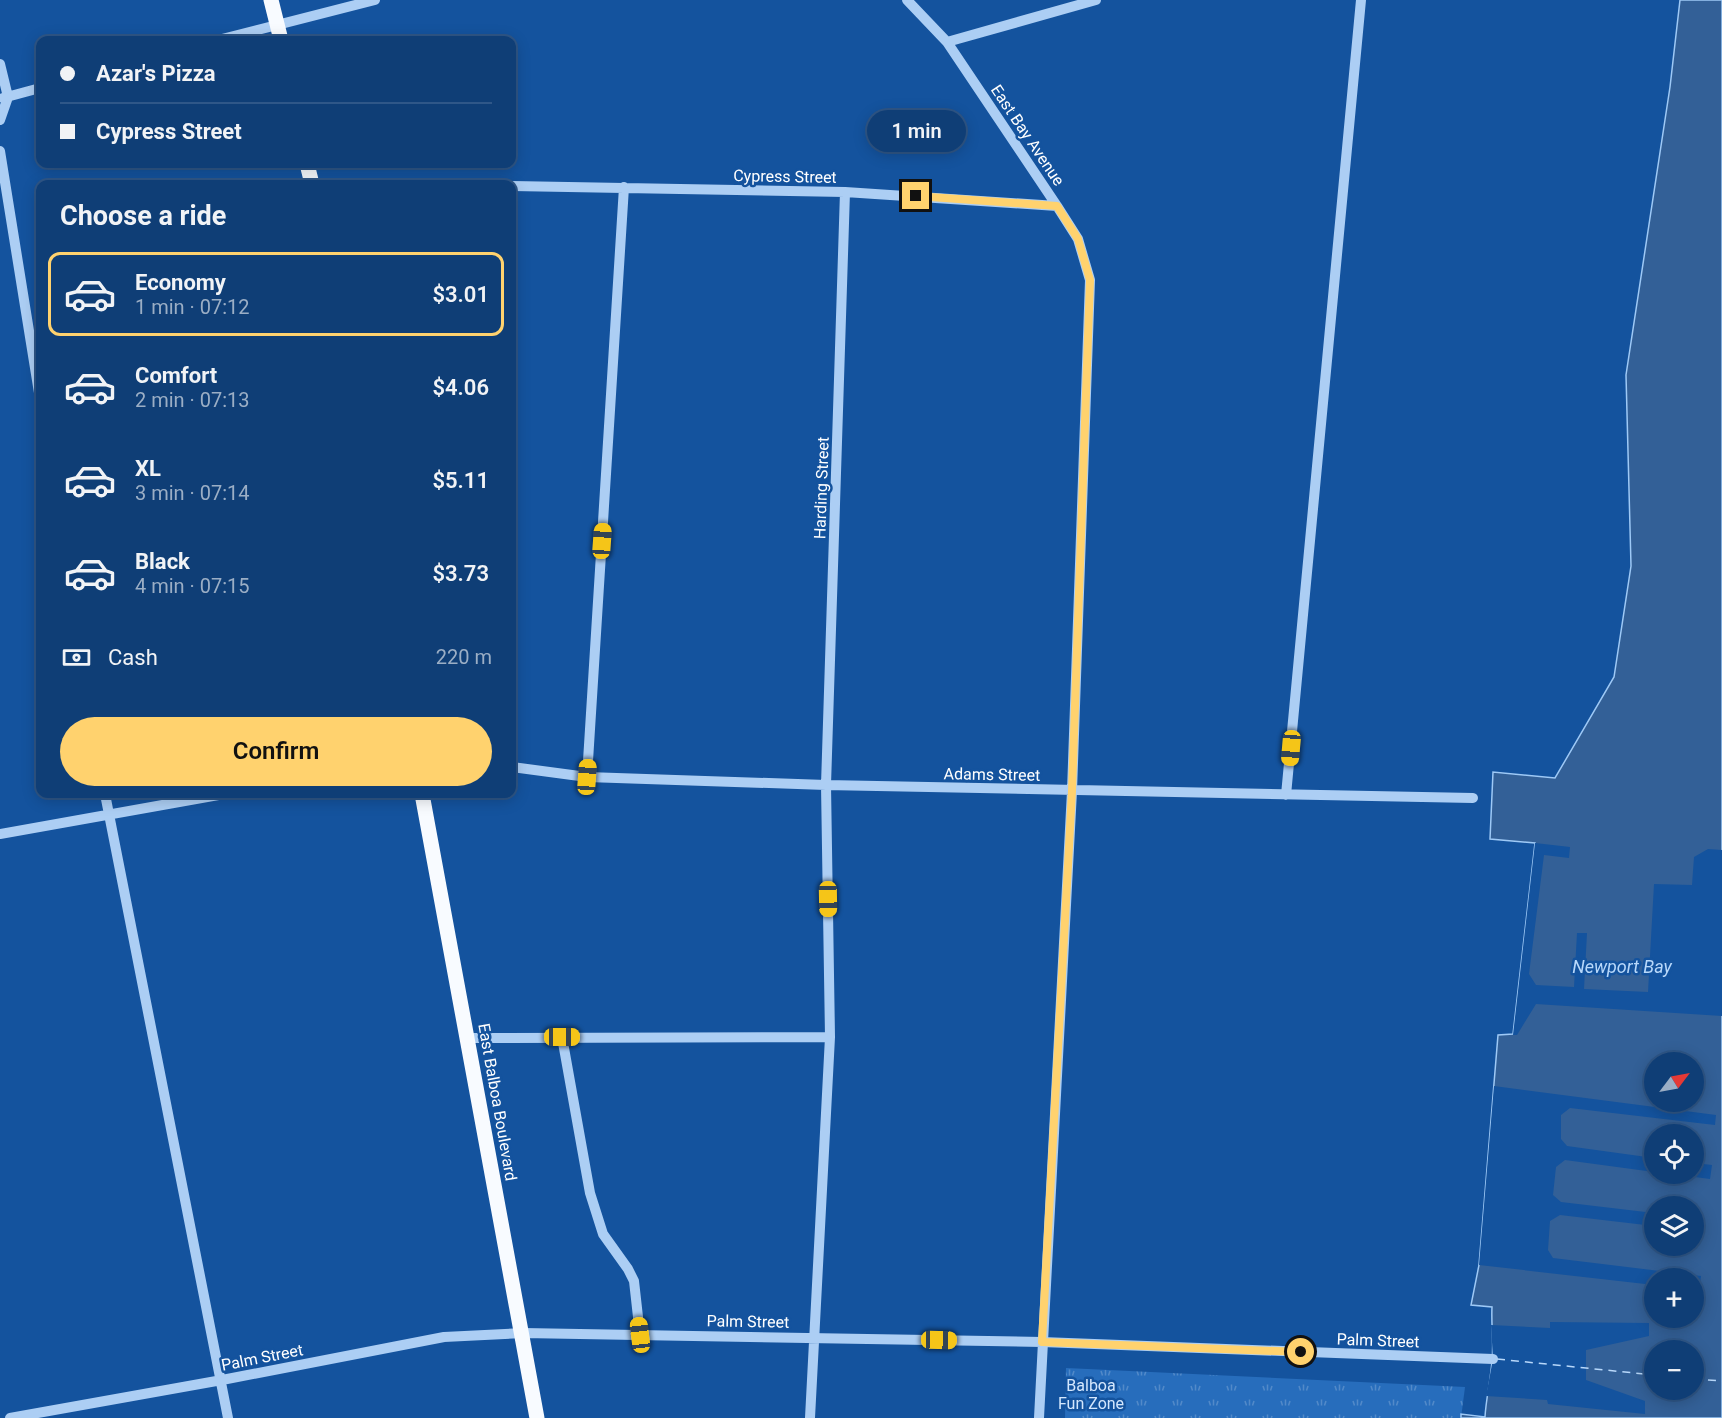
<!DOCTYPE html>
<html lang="en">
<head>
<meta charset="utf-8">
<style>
	:root { --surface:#0f3e76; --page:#18457b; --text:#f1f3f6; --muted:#9baec5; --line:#2f5788; --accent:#ffd26e }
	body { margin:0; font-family:Roboto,sans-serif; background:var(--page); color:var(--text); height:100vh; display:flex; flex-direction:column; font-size:22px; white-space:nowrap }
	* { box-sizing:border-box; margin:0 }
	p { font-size:20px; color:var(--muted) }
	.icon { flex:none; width:33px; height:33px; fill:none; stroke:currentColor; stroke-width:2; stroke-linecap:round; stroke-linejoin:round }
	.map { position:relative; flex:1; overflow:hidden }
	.side { position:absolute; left:36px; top:180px; width:480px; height:618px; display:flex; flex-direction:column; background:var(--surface); border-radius:12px; box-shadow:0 3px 15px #0003,0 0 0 2px var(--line) }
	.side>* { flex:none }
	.top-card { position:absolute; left:36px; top:36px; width:480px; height:132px; border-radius:12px; box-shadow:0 3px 15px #0003,0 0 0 2px var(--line); display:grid; align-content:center; height:132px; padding:0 24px; background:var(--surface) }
	.needle { width:39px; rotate:58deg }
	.fabs { position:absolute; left:1644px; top:1052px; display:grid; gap:12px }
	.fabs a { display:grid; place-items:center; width:60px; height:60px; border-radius:50%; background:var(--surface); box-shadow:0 3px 15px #0003,0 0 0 2px var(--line); font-size:30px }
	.end { position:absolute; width:27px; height:27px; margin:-14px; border:8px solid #ffd26e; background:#111; box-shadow:0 0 0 3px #111 }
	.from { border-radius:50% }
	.bubble { position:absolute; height:42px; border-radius:21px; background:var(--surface); box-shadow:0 3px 15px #0003,0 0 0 2px var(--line); font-size:20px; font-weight:600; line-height:42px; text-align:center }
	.car { position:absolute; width:18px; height:36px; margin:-18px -9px; border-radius:8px; box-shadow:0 0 4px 2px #0007; background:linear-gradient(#f5c518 24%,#345 0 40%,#f5c518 0 76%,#345 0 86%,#f5c518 0) }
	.top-card b { display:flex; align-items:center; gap:21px; height:57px; font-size:22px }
	.top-card b+b { border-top:2px solid var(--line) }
	.top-card i { width:15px; height:15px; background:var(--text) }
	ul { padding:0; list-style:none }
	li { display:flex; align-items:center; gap:18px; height:84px; margin:0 12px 9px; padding:0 12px; border:3px solid transparent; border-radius:12px }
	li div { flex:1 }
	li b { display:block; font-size:22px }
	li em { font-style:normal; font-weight:600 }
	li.selected { border-color:var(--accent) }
	li>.icon { width:54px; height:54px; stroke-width:1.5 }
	h2 { padding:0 24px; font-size:27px; line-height:72px }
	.pay { display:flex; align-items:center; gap:15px; height:66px; padding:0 24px; font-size:22px }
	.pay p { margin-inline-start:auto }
	.cta { display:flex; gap:12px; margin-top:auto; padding:12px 24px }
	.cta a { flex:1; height:69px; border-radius:36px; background:var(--accent); color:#111; font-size:24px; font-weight:600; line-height:69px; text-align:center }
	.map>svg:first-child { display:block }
	.grass { fill:url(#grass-tufts) }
	.water { fill:#336097; stroke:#9ec9f6; stroke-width:1.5; fill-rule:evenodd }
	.pier { fill:#14539e }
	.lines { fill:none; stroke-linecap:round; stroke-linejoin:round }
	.ferry { stroke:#b8d8fa; stroke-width:1.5; stroke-dasharray:8 6; stroke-linecap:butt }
	.minor { stroke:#accef4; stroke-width:10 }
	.major { stroke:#f8fbff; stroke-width:15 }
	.route { stroke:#ffd26e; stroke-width:8 }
	.labels { text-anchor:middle; stroke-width:5; stroke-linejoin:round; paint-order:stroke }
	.street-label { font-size:16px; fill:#fff; stroke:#14539e }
	.park-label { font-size:16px; fill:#d4e7fd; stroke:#14539e }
	.water-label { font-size:18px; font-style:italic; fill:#b8d8fa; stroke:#14539e }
</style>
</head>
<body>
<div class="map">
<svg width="1722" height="1418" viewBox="0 0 1722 1418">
	<defs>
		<pattern id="grass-tufts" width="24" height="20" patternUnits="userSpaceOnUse" patternTransform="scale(1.5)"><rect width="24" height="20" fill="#276dbc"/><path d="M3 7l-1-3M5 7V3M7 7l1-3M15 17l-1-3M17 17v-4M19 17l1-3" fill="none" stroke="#528ac9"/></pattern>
	</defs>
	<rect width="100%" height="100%" fill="#14539e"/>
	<!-- grass -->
	<path class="grass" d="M 1066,1368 L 1465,1387 L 1461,1418 L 1065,1418 Z"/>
	<!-- water -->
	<path class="water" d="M 1680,0 L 1722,0 L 1722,1418 L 1461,1418 L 1461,1414 L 1485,1417 C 1486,1398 1491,1379 1492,1360 C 1494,1342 1491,1325 1492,1307 L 1471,1305 L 1479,1265 L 1498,1035 L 1513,1034 L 1535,843 L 1490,839 L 1493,772 L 1555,778 L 1614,677 L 1631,566 L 1626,375 L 1670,87 ZM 1654,1062 L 1694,1062 L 1694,1101 L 1654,1101 ZM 1654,1134 L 1694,1134 L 1694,1173 L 1654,1173 ZM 1654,1206 L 1694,1206 L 1694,1245 L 1654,1245 ZM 1654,1278 L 1694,1278 L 1694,1317 L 1654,1317 ZM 1654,1350 L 1694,1350 L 1694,1389 L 1654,1389 Z"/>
	<!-- pier -->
	<path class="pier" d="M 1535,843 L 1570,847 L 1569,858 L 1544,855 L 1529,974 L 1536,985 L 1574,987 L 1577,933 L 1587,933 L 1584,989 L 1648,992 L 1654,884 L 1692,885 L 1694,857 L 1708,849 L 1722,850 L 1722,1016 L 1536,1004 L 1517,1035 L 1513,1035 Z
		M 1494,1086 L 1716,1115 L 1715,1125 L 1570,1108 L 1561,1115 L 1561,1139 L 1567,1146 L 1654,1158 L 1654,1172 L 1565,1160 L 1556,1167 L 1553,1195 L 1561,1202 L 1654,1213 L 1654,1226 L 1560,1215 L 1550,1221 L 1548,1250 L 1553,1258 L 1701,1276 L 1699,1291 L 1694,1290 L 1694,1278 L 1654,1278 L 1654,1285 L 1479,1265 Z
		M 1694,1163 L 1712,1165 L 1710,1179 L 1664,1173 L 1694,1173 Z
		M 1550,1322 L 1649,1323 L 1649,1336 L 1586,1350 L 1586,1380 L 1645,1401 L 1645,1414 L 1548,1404 L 1547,1400 L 1486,1396 L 1493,1359 L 1491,1325 L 1550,1328 Z"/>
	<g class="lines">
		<!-- ferry -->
		<path class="ferry" d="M 1497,1359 L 1654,1375
			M 1694,1379 L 1722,1381"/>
		<!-- minor -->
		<path class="minor" d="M 907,0 L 947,42 L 1057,206 L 1078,239 L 1090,280 L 1072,791 L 1039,1418
			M 218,40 L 375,0
			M 947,42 L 1096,0
			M 0,64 L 8,97 L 0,120
			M 3,98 L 40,88
			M 0,151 L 40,399
			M 311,183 L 415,184
			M 512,186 L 845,192 L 1057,206
			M 512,767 L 587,777 L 826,785 L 1473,798
			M 587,777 L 624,187
			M 105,794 L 228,1418
			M 1286,795 L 1361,0
			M 0,834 L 224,794
			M 562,1037 L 590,1193 L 603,1234 L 628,1269 L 634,1281 L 640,1335
			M 468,1038 L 830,1037
			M 10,1418 L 222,1380 L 444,1337 L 523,1333 L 1042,1342 L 1493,1359
			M 810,1418 L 830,1037 L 826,785 L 845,192"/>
		<!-- major -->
		<path class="major" d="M 271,0 L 281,40
			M 307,164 L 312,184
			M 422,794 L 537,1418"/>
	</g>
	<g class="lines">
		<!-- route -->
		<path class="route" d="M 916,196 L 1057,206 L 1078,239 L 1090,280 L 1072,791 L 1042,1342 L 1301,1352"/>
	</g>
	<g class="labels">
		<!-- street labels -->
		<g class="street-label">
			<text transform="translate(1028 135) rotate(56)" y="6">East Bay Avenue</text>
			<text transform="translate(785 176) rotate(1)" y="6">Cypress Street</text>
			<text transform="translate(821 488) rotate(-88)" y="6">Harding Street</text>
			<text transform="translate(992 774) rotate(1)" y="6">Adams Street</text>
			<text transform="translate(498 1102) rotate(80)" y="6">East Balboa Boulevard</text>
			<text transform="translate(748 1321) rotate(1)" y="6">Palm Street</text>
			<text transform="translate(1378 1340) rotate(2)" y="6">Palm Street</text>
			<text transform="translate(262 1357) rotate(-11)" y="6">Palm Street</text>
		</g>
		<!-- park labels -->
		<g class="park-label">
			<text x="1091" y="1391">Balboa<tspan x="1091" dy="18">Fun Zone</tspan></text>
		</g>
		<!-- water labels -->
		<g class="water-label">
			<text x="1622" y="973">Newport Bay</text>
		</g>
	</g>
</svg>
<div class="fabs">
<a><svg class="needle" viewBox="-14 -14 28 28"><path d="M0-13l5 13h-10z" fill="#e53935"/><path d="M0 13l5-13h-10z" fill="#9baec5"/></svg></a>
<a><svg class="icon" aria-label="locate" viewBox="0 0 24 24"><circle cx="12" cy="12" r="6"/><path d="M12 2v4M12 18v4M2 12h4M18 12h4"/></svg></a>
<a><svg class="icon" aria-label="layers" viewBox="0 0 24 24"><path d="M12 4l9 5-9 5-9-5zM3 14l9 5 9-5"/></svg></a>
<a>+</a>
<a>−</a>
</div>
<i class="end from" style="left:1301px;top:1352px"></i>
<i class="end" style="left:916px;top:196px"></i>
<div class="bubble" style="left:867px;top:110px;width:99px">1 min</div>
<i class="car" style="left:602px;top:541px;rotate:4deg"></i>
<i class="car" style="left:1291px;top:748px;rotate:185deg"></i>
<i class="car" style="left:587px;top:777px;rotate:4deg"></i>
<i class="car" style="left:828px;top:899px;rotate:179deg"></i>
<i class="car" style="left:562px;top:1037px;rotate:90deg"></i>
<i class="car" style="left:640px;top:1335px;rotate:353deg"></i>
<i class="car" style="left:939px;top:1340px;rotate:91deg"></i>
<div class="top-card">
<b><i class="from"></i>Azar's Pizza</b>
<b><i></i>Cypress Street</b>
</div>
<section class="side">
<h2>Choose a ride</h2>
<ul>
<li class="selected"><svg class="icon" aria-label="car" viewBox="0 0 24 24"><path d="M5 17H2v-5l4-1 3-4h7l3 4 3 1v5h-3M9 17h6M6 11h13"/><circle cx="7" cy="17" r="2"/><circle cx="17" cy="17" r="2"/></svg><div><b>Economy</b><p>1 min · 07:12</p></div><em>$3.01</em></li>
<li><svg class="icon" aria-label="car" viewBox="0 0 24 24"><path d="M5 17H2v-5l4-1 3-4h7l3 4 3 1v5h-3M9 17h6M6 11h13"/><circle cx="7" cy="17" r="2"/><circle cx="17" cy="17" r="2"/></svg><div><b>Comfort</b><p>2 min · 07:13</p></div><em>$4.06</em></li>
<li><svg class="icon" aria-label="car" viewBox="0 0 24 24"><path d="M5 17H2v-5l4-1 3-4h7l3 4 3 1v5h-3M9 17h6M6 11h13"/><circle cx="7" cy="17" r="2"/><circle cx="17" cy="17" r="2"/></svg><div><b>XL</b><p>3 min · 07:14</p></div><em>$5.11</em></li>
<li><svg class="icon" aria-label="car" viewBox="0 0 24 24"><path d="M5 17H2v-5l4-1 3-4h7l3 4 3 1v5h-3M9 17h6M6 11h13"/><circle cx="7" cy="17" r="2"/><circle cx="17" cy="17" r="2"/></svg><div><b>Black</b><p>4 min · 07:15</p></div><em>$3.73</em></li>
</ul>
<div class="pay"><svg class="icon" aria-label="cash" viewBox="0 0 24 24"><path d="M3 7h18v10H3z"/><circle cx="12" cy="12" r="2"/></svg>Cash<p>220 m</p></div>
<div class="cta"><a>Confirm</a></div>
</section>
</div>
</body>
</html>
